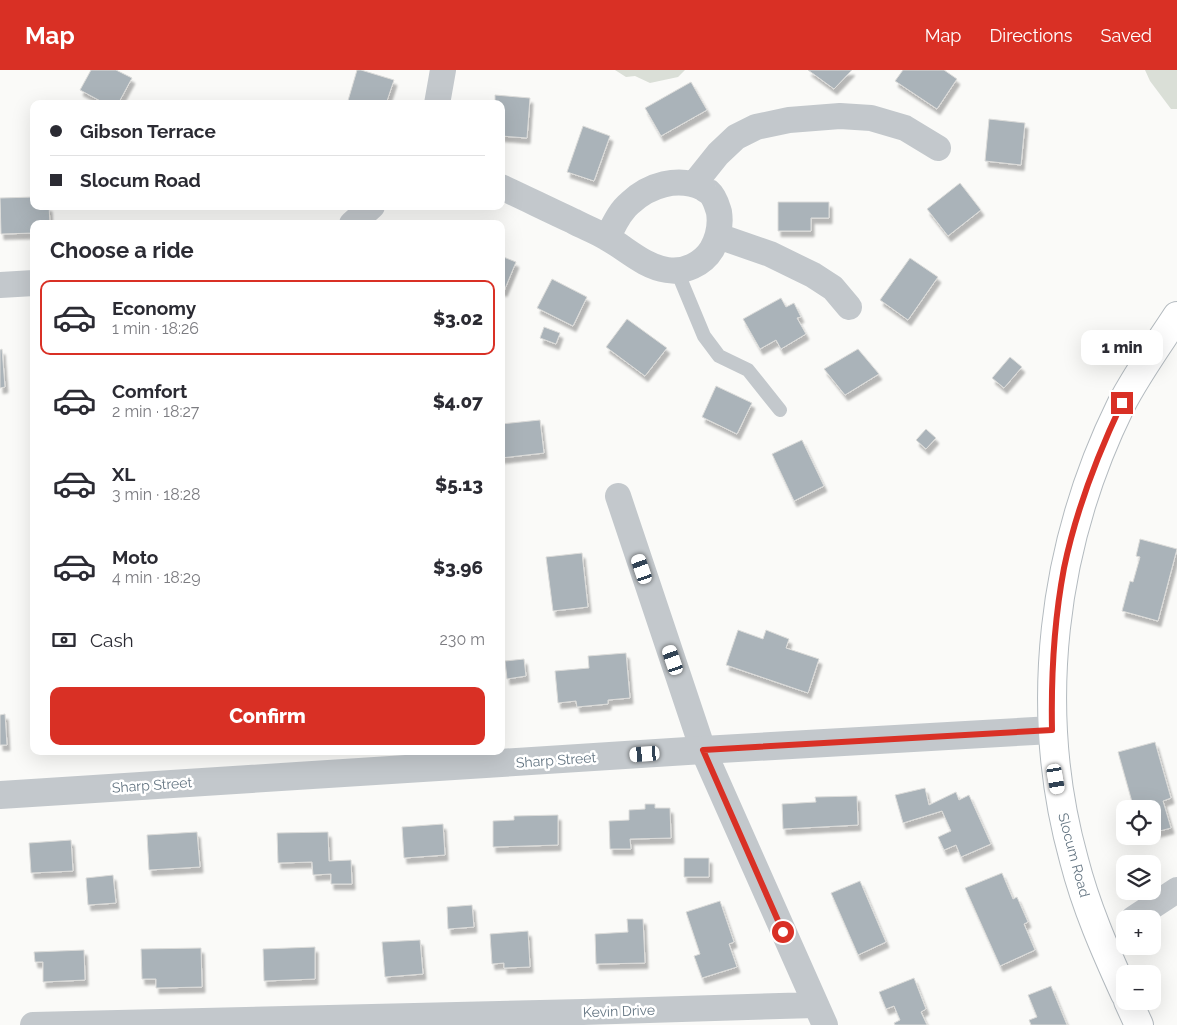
<!DOCTYPE html>
<html lang="en">
<head>
<meta charset="utf-8">
<style>
	:root { --surface:#fff; --page:#f7f7f7; --text:#2b2b33; --muted:#7c7c81; --line:#e1e1e2; --accent:#d93025 }
	body { margin:0; font-family:Raleway,sans-serif; background:var(--page); color:var(--text); height:100vh; display:flex; flex-direction:column; font-size:19px; white-space:nowrap }
	* { box-sizing:border-box; margin:0 }
	p { font-size:16px; color:var(--muted) }
	.icon { flex:none; width:28px; height:28px; fill:none; stroke:currentColor; stroke-width:2; stroke-linecap:round; stroke-linejoin:round }
	.map { position:relative; flex:1; overflow:hidden }
	.panel { position:absolute; left:30px; top:150px; width:475px; height:535px; display:flex; flex-direction:column; background:var(--surface); border-radius:10px; box-shadow:0 5px 20px #0002 }
	.panel>* { flex:none }
	.top-card { position:absolute; left:30px; top:30px; width:475px; height:110px; border-radius:10px; box-shadow:0 5px 20px #0002; display:grid; align-content:center; height:110px; padding:0 20px; background:var(--surface) }
	.buttons { position:absolute; left:1116px; top:730px; display:grid; gap:10px }
	.buttons a { display:grid; place-items:center; width:45px; height:45px; border-radius:10px; background:var(--surface); box-shadow:0 5px 20px #0002; font-size:25px }
	.end { position:absolute; width:22px; height:22px; margin:-11px; border:6px solid #d93025; background:#fff; box-shadow:0 0 0 2px #fff }
	.from { border-radius:50% }
	.bubble { position:absolute; height:35px; border-radius:10px; background:var(--surface); box-shadow:0 5px 20px #0002; font-size:16px; font-weight:800; line-height:35px; text-align:center }
	.car { position:absolute; width:15px; height:30px; margin:-15px -8px; border-radius:6px; box-shadow:0 0 4px 1px #0007; background:linear-gradient(#fff 24%,#345 0 40%,#fff 0 76%,#345 0 86%,#fff 0) }
	.top-card b { display:flex; align-items:center; gap:18px; height:48px; font-size:19px }
	.top-card b+b { border-top:1px solid var(--line) }
	.top-card i { width:12px; height:12px; background:var(--text) }
	ul { padding:0; list-style:none }
	li { display:flex; align-items:center; gap:15px; height:75px; margin:0 10px 8px; padding:0 10px; border:2px solid transparent; border-radius:10px }
	li div { flex:1 }
	li b { display:block; font-size:19px }
	li em { font-style:normal; font-weight:800 }
	li.active { border-color:var(--accent) }
	li>.icon { width:45px; height:45px; stroke-width:1.5 }
	h2 { padding:0 20px; font-size:22px; line-height:60px }
	.pay { display:flex; align-items:center; gap:12px; height:55px; padding:0 20px; font-size:19px }
	.pay p { margin-inline-start:auto }
	.button { display:flex; gap:10px; margin-top:auto; padding:10px 20px }
	.button a { flex:1; height:58px; border-radius:10px; background:var(--accent); color:#fff; font-size:20px; font-weight:800; line-height:58px; text-align:center }
	header { display:flex; align-items:center; gap:30px; box-sizing:border-box; height:70px; padding:0 25px; background:var(--accent); color:#fff }
	header strong { font-size:24px }
	nav { display:flex; gap:28px; margin-inline-start:auto; font-size:18px }
	.map>svg:first-child { display:block }
	.green { fill:#dadfd7 }
	.building { fill:#aab3b9; stroke:#dcdcda; filter:url(#shadow) }
	.lines { fill:none; stroke-linecap:round; stroke-linejoin:round }
	.secondary-casing { stroke:#b3babf; stroke-width:30 }
	.service { stroke:#c3c8cc; stroke-width:14 }
	.minor { stroke:#c3c8cc; stroke-width:26 }
	.tertiary { stroke:#c3c8cc; stroke-width:28 }
	.secondary { stroke:#fff; stroke-width:28 }
	.route { stroke:#d93025; stroke-width:6 }
	.labels { text-anchor:middle; stroke-width:5; stroke-linejoin:round; paint-order:stroke }
	.street-label { font-size:14px; fill:#657683; stroke:#fff }
</style>
</head>
<body>
<header>
<strong>Map</strong>
<nav><a>Map</a><a>Directions</a><a>Saved</a></nav>
</header>
<div class="map">
<svg width="1177" height="955" viewBox="0 0 1177 955">
	<defs>
		<filter id="shadow"><feDropShadow dx="3" dy="5.5" stdDeviation="1" flood-color="#0004"/></filter>
	</defs>
	<rect width="100%" height="100%" fill="#fafaf8"/>
	<!-- green -->
	<path class="green" d="M 615,0 L 685,0 L 678,7 L 650,13 L 635,6 L 626,7 Z
		M 1145,0 L 1177,0 L 1177,39 L 1171,39 L 1150,11 Z"/>
	<!-- building -->
	<path class="building" d="M 91,0 L 116,0 L 132,8 L 118,34 L 106,34 L 80,20 Z
		M 357,0 L 361,0 L 394,10 L 386,34 L 347,34 Z
		M 808,0 L 852,0 L 834,19 Z
		M 903,0 L 944,0 L 957,9 L 937,39 L 895,11 Z
		M 691,12 L 707,40 L 661,66 L 645,38 Z
		M 495,25 L 530,28 L 527,68 L 501,66 L 501,34 L 495,34 Z
		M 989,49 L 1025,53 L 1021,95 L 985,91 Z
		M 583,56 L 610,66 L 594,111 L 567,102 Z
		M 960,113 L 981,140 L 948,166 L 927,139 Z
		M 34,127 L 34,136 L 49,136 L 50,154 L 34,154 L 34,163 L 1,164 L 0,128 Z
		M 778,132 L 829,132 L 829,148 L 811,148 L 811,161 L 778,161 Z
		M 501,186 L 516,192 L 504,221 L 501,220 Z
		M 910,188 L 938,207 L 908,250 L 880,230 Z
		M 552,209 L 587,227 L 573,256 L 537,238 Z
		M 781,228 L 786,237 L 794,233 L 801,247 L 797,248 L 806,264 L 781,279 L 776,270 L 760,279 L 743,249 Z
		M 627,249 L 667,278 L 645,306 L 606,277 Z
		M 544,257 L 560,263 L 556,274 L 540,268 Z
		M 2,279 L 5,317 L 0,318 L 0,280 Z
		M 858,279 L 879,304 L 845,325 L 824,299 Z
		M 1010,287 L 1022,297 L 1004,318 L 992,308 Z
		M 716,316 L 752,333 L 737,364 L 702,347 Z
		M 540,350 L 544,383 L 501,388 L 501,354 Z
		M 926,359 L 936,368 L 926,379 L 916,370 Z
		M 802,370 L 824,416 L 794,431 L 772,384 Z
		M 1140,469 L 1177,479 L 1158,551 L 1122,541 L 1130,511 L 1133,512 L 1140,487 L 1136,486 Z
		M 582,483 L 588,537 L 553,541 L 546,487 Z
		M 738,560 L 763,569 L 766,560 L 789,569 L 786,578 L 819,589 L 808,623 L 726,595 Z
		M 626,583 L 630,628 L 608,630 L 608,634 L 577,637 L 576,631 L 558,633 L 555,601 L 589,598 L 588,586 Z
		M 524,589 L 526,606 L 507,609 L 505,591 Z
		M 5,644 L 7,675 L 0,675 L 0,645 Z
		M 1155,672 L 1171,728 L 1163,731 L 1171,758 L 1152,763 L 1152,739 L 1134,739 L 1118,682 Z
		M 925,718 L 929,735 L 956,722 L 959,730 L 969,725 L 991,774 L 961,787 L 956,775 L 944,780 L 938,767 L 951,761 L 942,741 L 903,753 L 895,725 Z
		M 857,726 L 858,755 L 783,759 L 782,734 L 816,732 L 815,727 Z
		M 645,734 L 655,734 L 655,738 L 670,738 L 671,768 L 630,769 L 631,779 L 610,779 L 609,751 L 629,750 L 629,740 L 645,739 Z
		M 558,745 L 558,775 L 493,777 L 493,751 L 514,750 L 514,746 Z
		M 443,754 L 445,785 L 404,788 L 402,757 Z
		M 197,762 L 200,797 L 149,800 L 147,765 Z
		M 328,762 L 329,791 L 351,790 L 352,814 L 331,814 L 331,804 L 313,805 L 312,792 L 278,793 L 277,763 Z
		M 71,770 L 73,801 L 31,803 L 29,773 Z
		M 684,788 L 709,788 L 709,807 L 684,807 Z
		M 1002,803 L 1013,829 L 1017,827 L 1028,852 L 1024,854 L 1035,880 L 1000,896 L 965,818 Z
		M 113,805 L 116,833 L 88,835 L 86,808 Z
		M 860,811 L 886,872 L 858,885 L 831,823 Z
		M 720,831 L 734,872 L 729,874 L 737,897 L 702,908 L 694,886 L 700,884 L 686,842 Z
		M 472,835 L 474,857 L 448,859 L 447,837 Z
		M 627,849 L 643,849 L 645,893 L 596,894 L 595,864 L 628,862 Z
		M 528,861 L 530,897 L 504,898 L 504,893 L 492,894 L 490,864 Z
		M 420,870 L 423,904 L 385,907 L 382,872 Z
		M 315,877 L 315,909 L 264,911 L 263,879 Z
		M 201,878 L 202,917 L 156,918 L 156,909 L 142,909 L 141,879 Z
		M 84,880 L 85,910 L 43,912 L 43,892 L 35,892 L 34,882 Z
		M 914,908 L 926,939 L 921,942 L 927,955 L 895,955 L 894,953 L 900,950 L 894,936 L 886,939 L 879,922 Z
		M 1051,916 L 1067,955 L 1031,955 L 1029,950 L 1037,947 L 1028,925 Z"/>
	<g class="lines">
		<defs>
			<path id="secondary" d="M 1125,924 C 1105,880 1086,837 1074,790 C 1032,639 1052,475 1121,335 C 1137,304 1158,275 1177,246
				M 1128,931 L 1139,955"/>
		</defs>
		<!-- secondary casing -->
		<use href="#secondary" class="secondary-casing"/>
		<!-- service -->
		<path class="service" d="M 677,201 L 704,266 L 719,286 L 748,300 L 780,340"/>
		<!-- minor -->
		<path class="minor" d="M 437,34 L 443,0
			M 694,114 L 718,84 L 736,67 L 756,57 L 789,50 L 840,46 L 871,48 L 905,58 L 938,78
			M 501,117 C 525,128 549,140 573,151 C 584,157 596,161 607,168 C 627,179 643,196 667,200 C 684,203 703,194 712,179 C 718,168 721,155 719,142 C 717,136 715,127 709,122 C 709,122 703,119 703,118 C 678,106 649,115 630,133 C 619,142 614,155 607,168
			M 352,154 L 372,136
			M 718,166 L 770,184 L 813,205 L 833,218 L 849,237
			M 0,215 L 34,213
			M 618,426 L 703,680 L 825,955
			M 1133,849 L 1177,820
			M 33,955 L 583,942 L 815,935"/>
		<!-- tertiary -->
		<path class="tertiary" d="M 0,725 L 703,680 L 1052,660"/>
		<!-- secondary -->
		<use href="#secondary" class="secondary"/>
	</g>
	<g class="lines">
		<!-- route -->
		<path class="route" d="M 783,862 L 703,680 L 1052,660 C 1051,606 1054,551 1064,498 C 1076,440 1097,386 1122,333"/>
	</g>
	<g class="labels">
		<!-- street labels -->
		<g class="street-label">
			<text transform="translate(556 690) rotate(-4)" y="5">Sharp Street</text>
			<text transform="translate(152 715) rotate(-4)" y="5">Sharp Street</text>
			<text transform="translate(1074 785) rotate(75)" y="5">Slocum Road</text>
			<text transform="translate(619 941) rotate(-2)" y="5">Kevin Drive</text>
		</g>
	</g>
</svg>
<div class="buttons">
<a><svg class="icon" aria-label="locate" viewBox="0 0 24 24"><circle cx="12" cy="12" r="6"/><path d="M12 2v4M12 18v4M2 12h4M18 12h4"/></svg></a>
<a><svg class="icon" aria-label="layers" viewBox="0 0 24 24"><path d="M12 4l9 5-9 5-9-5zM3 14l9 5 9-5"/></svg></a>
<a>+</a>
<a>−</a>
</div>
<i class="end from" style="left:783px;top:862px"></i>
<i class="end" style="left:1122px;top:333px"></i>
<div class="bubble" style="left:1081px;top:260px;width:82px">1 min</div>
<i class="car" style="left:642px;top:499px;rotate:341deg"></i>
<i class="car" style="left:673px;top:590px;rotate:341deg"></i>
<i class="car" style="left:645px;top:684px;rotate:266deg"></i>
<i class="car" style="left:1056px;top:709px;rotate:170deg"></i>
<div class="top-card">
<b><i class="from"></i>Gibson Terrace</b>
<b><i></i>Slocum Road</b>
</div>
<section class="panel">
<h2>Choose a ride</h2>
<ul>
<li class="active"><svg class="icon" aria-label="car" viewBox="0 0 24 24"><path d="M5 17H2v-5l4-1 3-4h7l3 4 3 1v5h-3M9 17h6M6 11h13"/><circle cx="7" cy="17" r="2"/><circle cx="17" cy="17" r="2"/></svg><div><b>Economy</b><p>1 min · 18:26</p></div><em>$3.02</em></li>
<li><svg class="icon" aria-label="car" viewBox="0 0 24 24"><path d="M5 17H2v-5l4-1 3-4h7l3 4 3 1v5h-3M9 17h6M6 11h13"/><circle cx="7" cy="17" r="2"/><circle cx="17" cy="17" r="2"/></svg><div><b>Comfort</b><p>2 min · 18:27</p></div><em>$4.07</em></li>
<li><svg class="icon" aria-label="car" viewBox="0 0 24 24"><path d="M5 17H2v-5l4-1 3-4h7l3 4 3 1v5h-3M9 17h6M6 11h13"/><circle cx="7" cy="17" r="2"/><circle cx="17" cy="17" r="2"/></svg><div><b>XL</b><p>3 min · 18:28</p></div><em>$5.13</em></li>
<li><svg class="icon" aria-label="car" viewBox="0 0 24 24"><path d="M5 17H2v-5l4-1 3-4h7l3 4 3 1v5h-3M9 17h6M6 11h13"/><circle cx="7" cy="17" r="2"/><circle cx="17" cy="17" r="2"/></svg><div><b>Moto</b><p>4 min · 18:29</p></div><em>$3.96</em></li>
</ul>
<div class="pay"><svg class="icon" aria-label="cash" viewBox="0 0 24 24"><path d="M3 7h18v10H3z"/><circle cx="12" cy="12" r="2"/></svg>Cash<p>230 m</p></div>
<div class="button"><a>Confirm</a></div>
</section>
</div>
</body>
</html>
